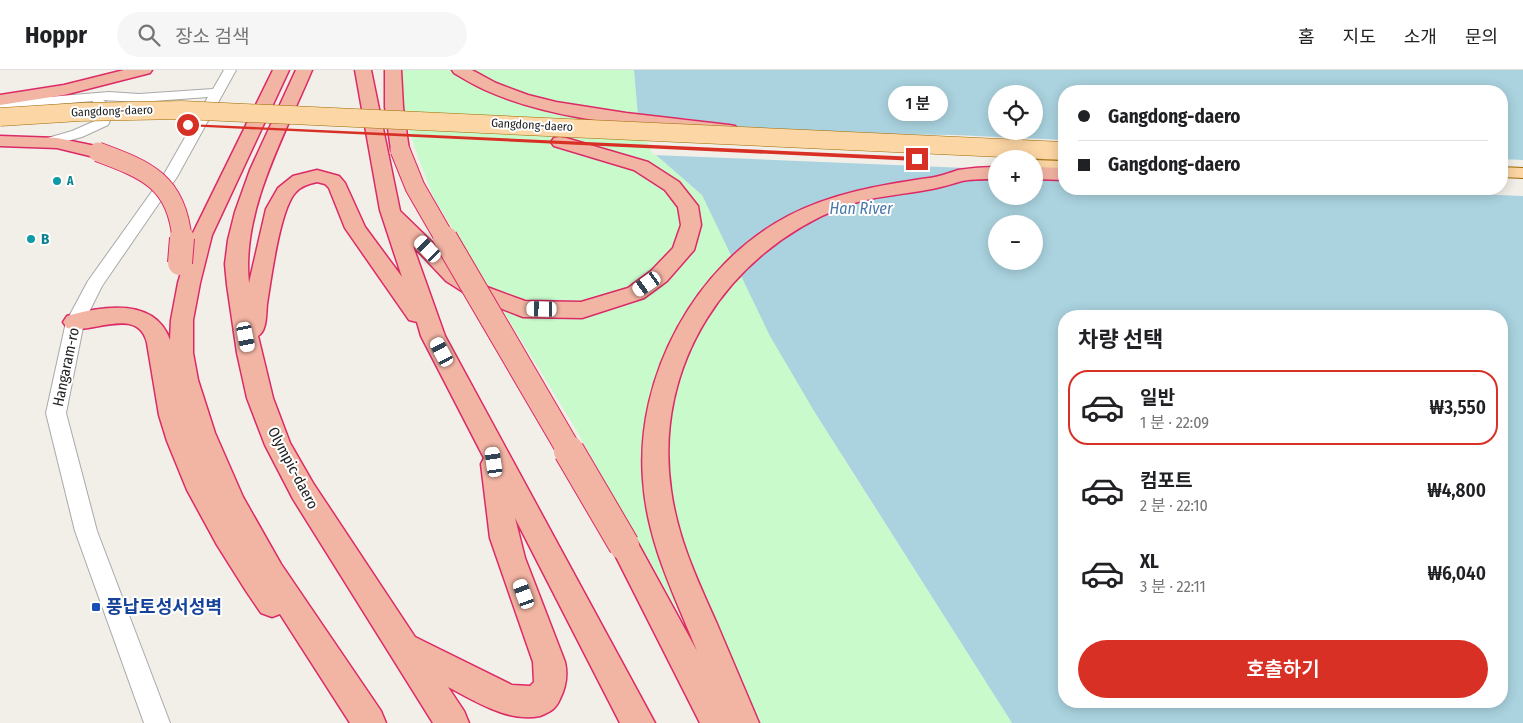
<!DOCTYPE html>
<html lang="ko">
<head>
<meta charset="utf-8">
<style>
	:root { --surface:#fff; --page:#f6f6f6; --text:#202124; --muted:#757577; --line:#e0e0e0; --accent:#d93025 }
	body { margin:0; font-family:"Fira Sans Condensed","Noto Sans KR",sans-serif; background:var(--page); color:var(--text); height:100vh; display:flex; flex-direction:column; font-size:19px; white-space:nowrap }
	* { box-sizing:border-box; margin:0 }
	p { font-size:16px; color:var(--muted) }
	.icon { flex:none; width:28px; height:28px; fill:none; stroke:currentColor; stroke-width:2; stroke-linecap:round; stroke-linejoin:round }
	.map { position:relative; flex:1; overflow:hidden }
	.sheet { position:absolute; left:1058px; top:240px; width:450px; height:398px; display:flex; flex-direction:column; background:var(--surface); border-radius:20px; box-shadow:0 2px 12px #0003 }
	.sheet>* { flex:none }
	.guide { position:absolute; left:1058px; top:15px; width:450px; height:110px; border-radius:20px; box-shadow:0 2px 12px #0003; display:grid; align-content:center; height:110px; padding:0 20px; background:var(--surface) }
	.fabs { position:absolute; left:988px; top:15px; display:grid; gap:10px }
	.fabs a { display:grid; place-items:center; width:55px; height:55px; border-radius:50%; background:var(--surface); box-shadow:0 2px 12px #0003; font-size:25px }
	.end { position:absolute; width:22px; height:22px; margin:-11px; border:6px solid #d93025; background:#fff; box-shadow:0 0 0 2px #fff }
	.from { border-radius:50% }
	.bubble { position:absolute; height:35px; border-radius:18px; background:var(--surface); box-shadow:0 2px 12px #0003; font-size:16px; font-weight:600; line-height:35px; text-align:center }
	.car { position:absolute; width:15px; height:30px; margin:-15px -8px; border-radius:6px; box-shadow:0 0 4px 1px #0007; background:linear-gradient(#fff 24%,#345 0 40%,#fff 0 76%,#345 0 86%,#fff 0) }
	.guide b { display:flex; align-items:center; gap:18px; height:48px; font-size:19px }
	.guide b+b { border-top:1px solid var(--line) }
	.guide i { width:12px; height:12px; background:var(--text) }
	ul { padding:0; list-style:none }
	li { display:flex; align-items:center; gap:15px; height:75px; margin:0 10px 8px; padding:0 10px; border:2px solid transparent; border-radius:20px }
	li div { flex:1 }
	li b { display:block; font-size:19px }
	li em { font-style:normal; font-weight:600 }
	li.selected { border-color:var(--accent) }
	li>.icon { width:45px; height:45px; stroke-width:1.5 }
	h2 { padding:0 20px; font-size:22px; line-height:60px }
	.action { display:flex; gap:10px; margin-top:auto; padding:10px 20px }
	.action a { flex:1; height:58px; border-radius:30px; background:var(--accent); color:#fff; font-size:20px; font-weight:600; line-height:58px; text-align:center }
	header { display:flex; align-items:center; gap:30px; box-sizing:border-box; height:70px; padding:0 25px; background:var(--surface); border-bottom:1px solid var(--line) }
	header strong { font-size:24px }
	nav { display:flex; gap:28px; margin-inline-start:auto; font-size:18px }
	.search { width:350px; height:45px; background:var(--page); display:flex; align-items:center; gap:12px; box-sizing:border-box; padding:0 18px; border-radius:28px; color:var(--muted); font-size:19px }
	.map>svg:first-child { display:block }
	.park { fill:#c8facc }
	.water { fill:#aad3df; fill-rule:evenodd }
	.pier { fill:#f2efe9 }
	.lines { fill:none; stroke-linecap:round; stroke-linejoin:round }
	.tertiary-casing { stroke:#a9a9a9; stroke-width:2 }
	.primary-casing { stroke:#a06b00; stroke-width:2 }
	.trunk-casing { stroke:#dc2a67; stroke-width:3 }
	.tertiary { fill:#fff; fill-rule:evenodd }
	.primary { fill:#fcd6a4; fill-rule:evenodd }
	.trunk { fill:#f2b4a3; fill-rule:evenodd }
	.primary-bridge-casing { stroke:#a06b00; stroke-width:19; stroke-linecap:butt }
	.trunk-bridge-far2-casing { stroke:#dc2a67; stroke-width:21; stroke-linecap:butt }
	.trunk-bridge-far1-casing { stroke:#dc2a67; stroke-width:26; stroke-linecap:butt }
	.trunk-bridge-casing { stroke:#dc2a67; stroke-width:32; stroke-linecap:butt }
	.primary-bridge { stroke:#fcd6a4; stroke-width:18 }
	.trunk-bridge-far2 { stroke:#f2b4a3; stroke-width:19 }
	.trunk-bridge-far1 { stroke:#f2b4a3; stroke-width:24 }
	.trunk-bridge { stroke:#f2b4a3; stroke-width:30 }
	.route { fill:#d93025 }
	.culture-dot { fill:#0f9aa8; stroke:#fff; stroke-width:2 }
	.transit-dot { fill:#1a4fb4; stroke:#fff; stroke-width:2 }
	.labels { text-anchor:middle; stroke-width:4; stroke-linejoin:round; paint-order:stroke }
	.far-street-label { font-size:12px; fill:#222; stroke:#fff }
	.far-culture-label { font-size:12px; font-weight:bold; fill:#0d838f; stroke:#fff; text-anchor:start }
	.culture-label { font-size:15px; font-weight:bold; fill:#0d838f; stroke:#fff; text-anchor:start }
	.street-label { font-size:15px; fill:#222; stroke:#fff }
	.water-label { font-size:16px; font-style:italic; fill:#4a7aab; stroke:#fff }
	.near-transit-label { font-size:18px; font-weight:bold; fill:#164399; stroke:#fff; text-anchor:start }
</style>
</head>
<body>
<header>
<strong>Hoppr</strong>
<div class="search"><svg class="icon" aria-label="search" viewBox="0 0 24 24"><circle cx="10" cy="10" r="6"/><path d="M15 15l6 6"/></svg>장소 검색</div>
<nav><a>홈</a><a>지도</a><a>소개</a><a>문의</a></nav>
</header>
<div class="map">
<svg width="1523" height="653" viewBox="0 0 1523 653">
	<rect width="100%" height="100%" fill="#f2efe9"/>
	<!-- park -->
	<path class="park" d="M 398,0 L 634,0 L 638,47 L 656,85 L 702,125 L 844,389 L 1012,653 L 741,653 L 574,356 L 435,130 C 418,89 401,44 398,0 Z"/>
	<!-- water -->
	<path class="water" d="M 634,0 L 1523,0 L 1523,653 L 1012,653 L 814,341 L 770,266 L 702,125 L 656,85 L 638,47 ZM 1064,21 L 1501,21 L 1501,119 L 1064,119 ZM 996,24 L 1034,24 L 1034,61 L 996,61 ZM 996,89 L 1034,89 L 1034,126 L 996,126 ZM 996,154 L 1034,154 L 1034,191 L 996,191 ZM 1064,246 L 1501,246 L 1501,631 L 1064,631 Z"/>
	<!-- pier -->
	<path class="pier" d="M 684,48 L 777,63 L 955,65 L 1064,70 L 1064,111 L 1034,110 L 1034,89 L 996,89 L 996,103 L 990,99 L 653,85 L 640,57 L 666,57 Z
		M 1501,89 L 1523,90 L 1523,126 L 1361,119 L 1501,119 Z"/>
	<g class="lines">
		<defs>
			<path id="tertiary" d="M 224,0 L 236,0 L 177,107 L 102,216 L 84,252 L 66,343 L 97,461 L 170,653 L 144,653 L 75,461 L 46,343 L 66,252 L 88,211 L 163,106 L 208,27 L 139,32 L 103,30 L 115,39 L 108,55 L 82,67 L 49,76 L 42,72 L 44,69 L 72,61 L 97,50 L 101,40 L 93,36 L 93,31 L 0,39 L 0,31 L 109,22 L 139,24 L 213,19 Z"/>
			<path id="primary" d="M 1034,90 L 1064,91 L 1064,101 L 1034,100 Z
				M 1501,97 L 1523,98 L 1523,108 L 1501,107 Z"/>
			<path id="trunk" d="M 124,0 L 152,0 L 150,3 L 64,25 L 0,35 L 0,25 L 64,15 Z
				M 273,0 L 289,0 L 212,165 L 200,213 L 193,250 L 193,283 L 198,310 L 215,363 L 243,427 L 281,494 L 381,641 L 386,653 L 350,653 L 280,544 L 272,547 L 261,543 L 246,521 L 217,475 L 187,420 L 167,371 L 159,345 L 147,273 C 138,235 91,265 67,258 L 63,252 L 67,246 C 102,236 155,227 170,270 L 171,250 L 178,213 L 192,165 Z
				M 296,0 L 312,0 C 285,65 241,141 249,213 L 266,139 L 278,118 L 293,106 L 317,100 L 339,106 L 345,113 L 365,157 L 402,207 L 380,140 L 355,0 L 371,0 L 400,141 L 462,201 L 487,217 L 525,231 L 581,232 L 628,218 L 651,201 L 673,178 L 681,155 L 678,137 L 665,120 L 634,100 L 554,76 L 551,72 L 554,68 L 560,67 L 566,68 L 648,92 L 679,112 L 698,136 L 701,155 L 694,180 L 667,211 L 644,228 L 582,248 L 523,247 L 471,227 L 446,211 L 413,176 L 445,266 L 655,653 L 620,653 L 515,448 L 525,488 L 565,592 C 568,605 566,617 560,629 C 556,639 550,642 540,646 C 509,653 475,631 448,617 L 464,641 L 469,653 L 433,653 L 293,429 L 265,375 L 247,328 L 237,283 L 227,215 L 225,194 L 228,170 L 235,142 L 250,100 ZM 317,112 L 325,114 L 329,118 L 345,158 L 409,250 L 417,252 L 421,266 L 484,388 L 481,394 L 490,468 L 533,592 L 534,612 L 530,616 L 512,615 L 415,567 L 313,413 L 290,373 L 273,328 L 258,266 C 267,261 266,244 267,234 C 271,210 280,138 296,122 C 301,116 309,114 317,112 Z
				M 385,0 L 401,0 L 403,37 L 409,80 L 407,84 L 400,86 L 393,84 L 391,80 L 385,37 Z
				M 452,0 L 472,0 L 496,13 L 528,25 L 556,32 L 626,43 L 729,55 L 735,56 L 738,60 L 735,64 L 729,65 C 648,55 561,54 485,20 C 474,15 464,9 454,3 Z
				M 0,66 L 57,68 L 105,78 L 107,82 L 105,86 L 98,88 L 57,78 L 0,76 Z
				M 996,97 L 996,109 C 985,109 973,109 962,111 C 952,114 942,117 932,119 C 902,125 871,126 842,137 C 727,183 653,295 671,420 C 678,470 697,509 717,554 C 731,587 745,620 759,653 L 700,653 L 610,475 L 614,466 L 624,462 L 634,466 L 697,581 C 674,524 647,472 643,410 C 635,306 695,195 788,146 C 833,123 880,115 929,108 C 939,107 949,103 958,100 C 971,98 983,97 996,97 Z
				M 1034,97 L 1064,98 L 1064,110 L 1034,109 Z"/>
		</defs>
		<!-- tertiary casing -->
		<use href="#tertiary" class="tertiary-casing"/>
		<!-- primary casing -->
		<use href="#primary" class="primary-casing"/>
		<!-- trunk casing -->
		<use href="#trunk" class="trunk-casing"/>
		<!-- tertiary -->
		<use href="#tertiary" class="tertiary"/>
		<!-- primary -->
		<use href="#primary" class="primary"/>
		<!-- trunk -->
		<use href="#trunk" class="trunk"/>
		<defs>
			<path id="primary-bridge" d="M 0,47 L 80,42 L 182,40 L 1064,81"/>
			<path id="trunk-bridge-far2" d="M 400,80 L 415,117 L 445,169
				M 98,82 C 147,100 177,112 182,169"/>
			<path id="trunk-bridge-far1" d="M 445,168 L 570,382
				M 180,193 L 182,168"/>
			<path id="trunk-bridge" d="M 569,381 L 624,475"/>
		</defs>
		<!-- primary-bridge casing -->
		<use href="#primary-bridge" class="primary-bridge-casing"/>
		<!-- trunk-bridge-far2 casing -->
		<use href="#trunk-bridge-far2" class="trunk-bridge-far2-casing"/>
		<!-- trunk-bridge-far1 casing -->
		<use href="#trunk-bridge-far1" class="trunk-bridge-far1-casing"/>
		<!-- trunk-bridge casing -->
		<use href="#trunk-bridge" class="trunk-bridge-casing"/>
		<!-- primary-bridge -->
		<use href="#primary-bridge" class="primary-bridge"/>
		<!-- trunk-bridge-far2 -->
		<use href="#trunk-bridge-far2" class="trunk-bridge-far2"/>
		<!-- trunk-bridge-far1 -->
		<use href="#trunk-bridge-far1" class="trunk-bridge-far1"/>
		<!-- trunk-bridge -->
		<use href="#trunk-bridge" class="trunk-bridge"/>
	</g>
	<!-- route -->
	<path class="route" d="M 188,54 L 917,87 L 920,89 L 917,91 L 185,56 Z"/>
	<!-- markers -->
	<g class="culture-dot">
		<circle cx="57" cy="111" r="5"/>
		<circle cx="31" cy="169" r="5"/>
	</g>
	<rect class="transit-dot" x="91" y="532" width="10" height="10" rx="2.5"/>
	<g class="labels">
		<!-- far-street labels -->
		<g class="far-street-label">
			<text transform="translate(112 41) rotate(-2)" y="4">Gangdong-daero</text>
			<text transform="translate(532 55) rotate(3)" y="4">Gangdong-daero</text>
		</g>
		<!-- far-culture labels -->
		<g class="far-culture-label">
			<text x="67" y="115">A</text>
		</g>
		<!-- culture labels -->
		<g class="culture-label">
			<text x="41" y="174">B</text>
		</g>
		<!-- street labels -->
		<g class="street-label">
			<text transform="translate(66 297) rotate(-78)" y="5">Hangaram-ro</text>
			<text transform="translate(293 398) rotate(62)" y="5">Olympic-daero</text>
		</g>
		<!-- water labels -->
		<g class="water-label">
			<text x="861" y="144">Han River</text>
		</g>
		<!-- near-transit labels -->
		<g class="near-transit-label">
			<text x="106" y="543">풍납토성서성벽</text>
		</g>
	</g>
</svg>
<div class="fabs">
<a><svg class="icon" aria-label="locate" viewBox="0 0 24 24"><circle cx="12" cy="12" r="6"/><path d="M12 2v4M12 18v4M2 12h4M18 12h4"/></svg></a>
<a>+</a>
<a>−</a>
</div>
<i class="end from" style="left:188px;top:55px"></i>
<i class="end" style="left:917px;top:89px"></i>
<div class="bubble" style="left:888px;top:16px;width:60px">1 분</div>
<i class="car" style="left:428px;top:179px;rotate:316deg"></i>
<i class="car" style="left:647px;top:214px;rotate:235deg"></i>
<i class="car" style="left:542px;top:239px;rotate:271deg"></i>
<i class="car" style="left:246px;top:267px;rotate:169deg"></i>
<i class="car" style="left:442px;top:282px;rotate:332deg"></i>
<i class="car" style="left:494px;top:392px;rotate:352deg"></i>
<i class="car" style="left:524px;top:524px;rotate:340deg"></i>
<div class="guide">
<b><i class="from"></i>Gangdong-daero</b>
<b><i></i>Gangdong-daero</b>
</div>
<section class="sheet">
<h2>차량 선택</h2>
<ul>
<li class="selected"><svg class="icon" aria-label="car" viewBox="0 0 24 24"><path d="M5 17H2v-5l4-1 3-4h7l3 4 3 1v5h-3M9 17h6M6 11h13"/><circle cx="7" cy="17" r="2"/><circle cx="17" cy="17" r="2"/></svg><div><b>일반</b><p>1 분 · 22:09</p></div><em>₩3,550</em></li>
<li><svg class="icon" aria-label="car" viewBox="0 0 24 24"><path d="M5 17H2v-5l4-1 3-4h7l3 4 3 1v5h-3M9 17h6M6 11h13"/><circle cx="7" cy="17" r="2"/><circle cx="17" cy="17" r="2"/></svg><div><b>컴포트</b><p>2 분 · 22:10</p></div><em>₩4,800</em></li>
<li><svg class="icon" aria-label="car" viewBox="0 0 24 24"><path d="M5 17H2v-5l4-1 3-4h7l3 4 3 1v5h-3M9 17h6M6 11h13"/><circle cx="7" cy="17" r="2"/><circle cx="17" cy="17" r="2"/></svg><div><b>XL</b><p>3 분 · 22:11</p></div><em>₩6,040</em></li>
</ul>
<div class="action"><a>호출하기</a></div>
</section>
</div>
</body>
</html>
